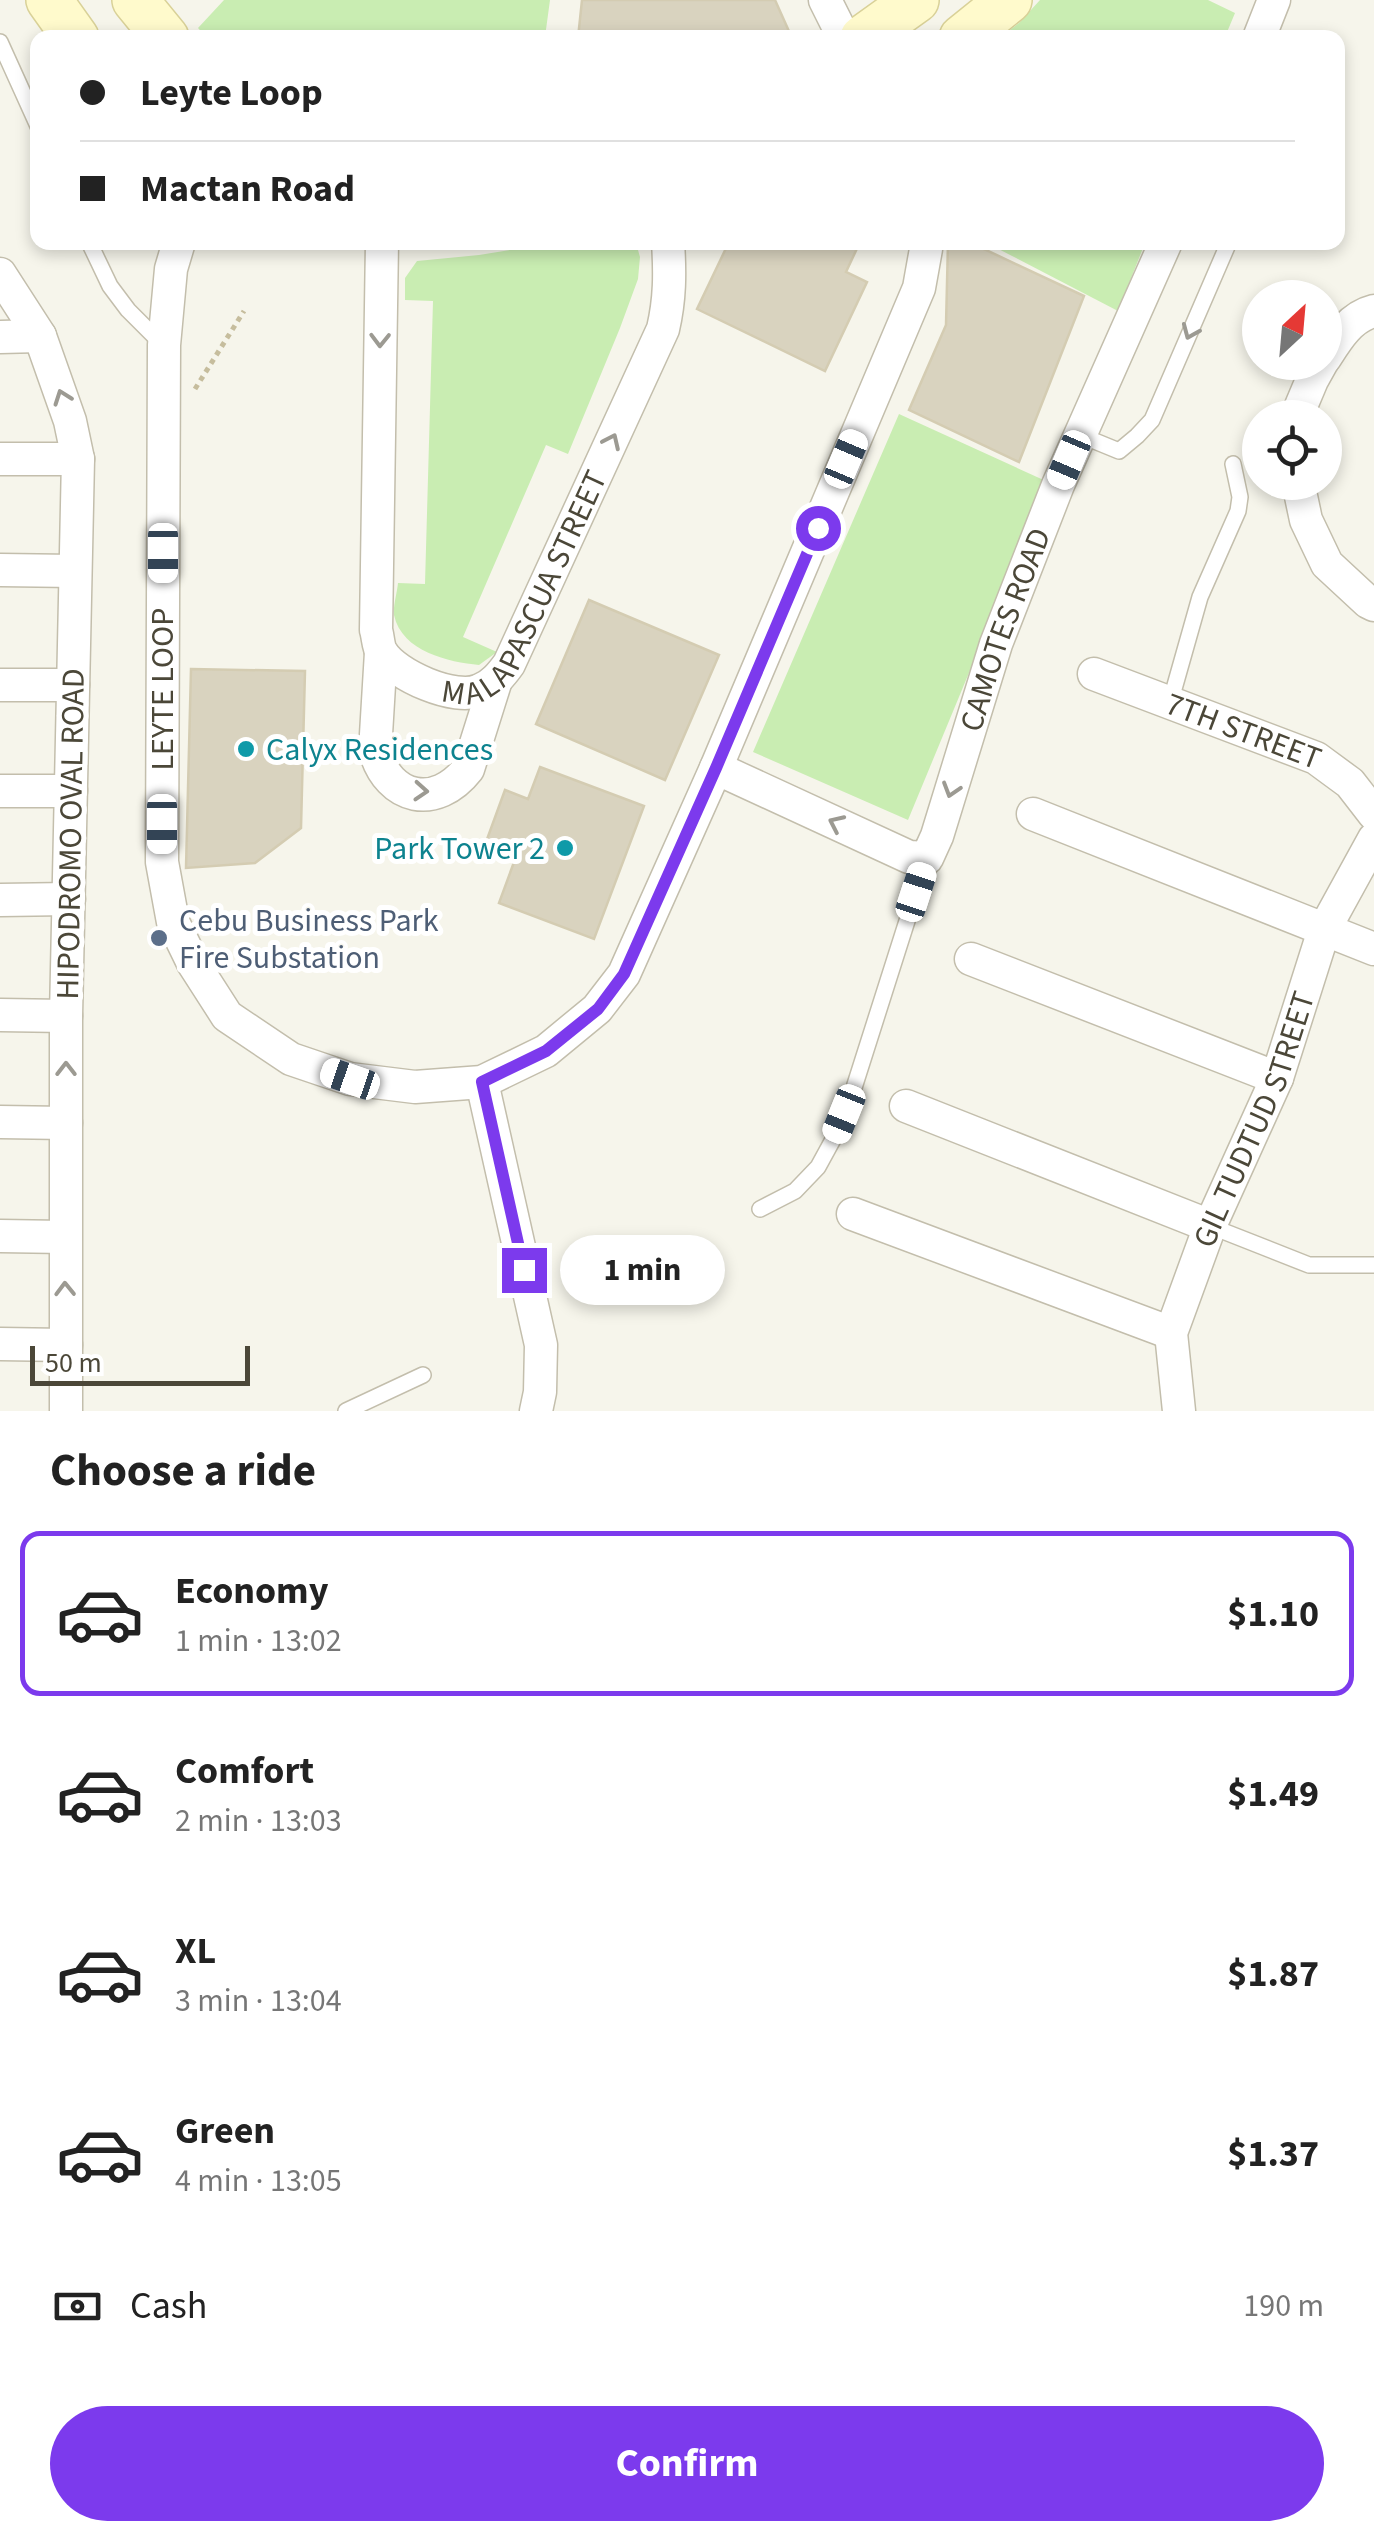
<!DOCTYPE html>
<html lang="en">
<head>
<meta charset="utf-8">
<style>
	:root { --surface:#fff; --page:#f2f2f2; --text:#222; --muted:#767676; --line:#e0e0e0; --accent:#7c3aed }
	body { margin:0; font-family:"Source Sans 3",sans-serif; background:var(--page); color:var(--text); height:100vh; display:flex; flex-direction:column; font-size:38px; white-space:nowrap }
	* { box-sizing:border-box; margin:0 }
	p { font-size:32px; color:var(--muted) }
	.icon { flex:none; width:55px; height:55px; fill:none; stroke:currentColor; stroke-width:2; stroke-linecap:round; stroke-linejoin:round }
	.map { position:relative; height:1411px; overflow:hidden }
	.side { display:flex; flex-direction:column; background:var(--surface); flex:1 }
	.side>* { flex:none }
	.hud { position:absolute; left:30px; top:30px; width:1315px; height:220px; border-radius:20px; box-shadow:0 5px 15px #0003; display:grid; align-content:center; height:220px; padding:0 50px; background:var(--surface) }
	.needle { width:65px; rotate:26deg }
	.tools { position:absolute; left:1242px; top:280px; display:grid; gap:20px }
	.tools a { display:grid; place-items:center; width:100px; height:100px; border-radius:50%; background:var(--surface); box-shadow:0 5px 15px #0003; font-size:50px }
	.scale { position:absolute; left:30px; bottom:25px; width:220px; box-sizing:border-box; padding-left:10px; border:5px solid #4b4738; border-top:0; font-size:28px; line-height:35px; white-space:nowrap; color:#4b4738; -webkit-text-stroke:8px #fff; paint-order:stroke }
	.end { position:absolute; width:45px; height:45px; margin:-22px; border:12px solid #7c3aed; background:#fff; box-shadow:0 0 0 5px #fff }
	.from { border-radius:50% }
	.bubble { position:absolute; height:70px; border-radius:35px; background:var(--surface); box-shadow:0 5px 15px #0003; font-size:32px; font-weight:700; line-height:70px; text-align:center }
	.car { position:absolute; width:30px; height:60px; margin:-30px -15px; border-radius:12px; box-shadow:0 0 8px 2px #0007; background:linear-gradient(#fff 24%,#345 0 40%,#fff 0 76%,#345 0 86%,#fff 0) }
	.hud b { display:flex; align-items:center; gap:35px; height:95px; font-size:38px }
	.hud b+b { border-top:2px solid var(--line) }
	.hud i { width:25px; height:25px; background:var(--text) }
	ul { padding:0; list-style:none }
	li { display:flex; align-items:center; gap:30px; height:165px; margin:0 20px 15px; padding:0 30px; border:5px solid transparent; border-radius:20px }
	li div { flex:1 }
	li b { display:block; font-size:38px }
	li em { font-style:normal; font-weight:700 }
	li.active { border-color:var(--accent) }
	li>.icon { width:90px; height:90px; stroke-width:1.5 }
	h2 { padding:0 50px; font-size:45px; line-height:120px }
	.pay { display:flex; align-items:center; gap:25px; height:110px; padding:0 50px; font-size:38px }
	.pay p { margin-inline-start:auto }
	.primary-button { display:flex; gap:20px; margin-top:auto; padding:20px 50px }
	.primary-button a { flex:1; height:115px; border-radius:60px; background:var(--accent); color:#fff; font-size:40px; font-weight:700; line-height:115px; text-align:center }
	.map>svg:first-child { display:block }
	.green { fill:#c9edb2 }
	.building { fill:#d9d3bf; stroke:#d4ccb2; stroke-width:2.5 }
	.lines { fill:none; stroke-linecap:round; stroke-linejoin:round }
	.lane-casing { stroke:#c3beac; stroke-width:18 }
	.street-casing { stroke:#c3beac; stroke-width:35 }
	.secondary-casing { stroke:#d9d198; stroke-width:48 }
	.path { stroke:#c6bd9d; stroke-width:5; stroke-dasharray:5 5; stroke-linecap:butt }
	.lane { stroke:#fff; stroke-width:15 }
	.street { stroke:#fff; stroke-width:32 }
	.secondary { stroke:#fffacc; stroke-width:45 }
	.oneway { stroke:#9c9a92 }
	.route { stroke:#7c3aed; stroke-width:12 }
	.culture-dot { fill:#0f9aa8; stroke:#fff; stroke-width:4 }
	.service-dot { fill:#5c6f8a; stroke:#fff; stroke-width:4 }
	.labels { text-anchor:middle; stroke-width:10; stroke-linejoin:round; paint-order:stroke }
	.street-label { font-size:32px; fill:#4b4738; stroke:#fff }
	.culture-label { font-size:32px; fill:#0d838f; stroke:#fff; text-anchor:start }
	.service-label { font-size:32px; fill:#4e5e75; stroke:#fff; text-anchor:start }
</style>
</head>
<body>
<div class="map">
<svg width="1374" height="1411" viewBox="0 0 1374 1411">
	<rect width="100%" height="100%" fill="#f6f5eb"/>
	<!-- green -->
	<path class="green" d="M 224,0 L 550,0 L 545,37 L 206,37 L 198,28 Z
		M 1040,0 L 1208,0 L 1235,13 L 1225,37 L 1001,37 L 1019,23 Z
		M 553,243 L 636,243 L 640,257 L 638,279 L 620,328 L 568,454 L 546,445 L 463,637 L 497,652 L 479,665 C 449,662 402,652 394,615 C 393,606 397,593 398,583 L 425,584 L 433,301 L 405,300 L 405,278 L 417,261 L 479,255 Z
		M 987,243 L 1145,243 L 1118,311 Z
		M 899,414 L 1048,482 L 908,820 L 753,752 Z"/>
	<!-- building -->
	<path class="building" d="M 582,0 L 775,0 L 792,38 L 578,38 Z
		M 729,242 L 860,242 L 846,272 L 867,282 L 825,371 L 697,309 Z
		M 948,242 L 969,242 L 1084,296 L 1019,462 L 909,410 L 946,325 Z
		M 589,600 L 719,655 L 665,780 L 536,724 Z
		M 191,669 L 305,671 L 301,828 L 255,863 L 186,868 Z
		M 540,767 L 644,806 L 594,939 L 499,903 L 517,854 L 486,842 L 505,790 L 528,799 Z"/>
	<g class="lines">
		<defs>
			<path id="lane" d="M 0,42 L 38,126
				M 89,242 L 110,286 L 128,310 L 161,343
				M 1080,435 L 1119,451 L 1137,436 L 1152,420 L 1229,242
				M 1170,703 L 1200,597 L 1238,511 L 1240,497 L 1233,464
				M 760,1209 L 795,1191 L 818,1167 L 836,1134 L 852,1094 L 927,858
				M 1210,1226 L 1309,1265 L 1374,1265
				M 346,1411 L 423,1375"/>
			<g id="street">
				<path d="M 825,0 L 844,38"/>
				<path d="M 1259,38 L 1274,0"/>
				<path d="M 179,242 L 171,269 L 164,345 L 162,862 L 173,922 L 193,963 L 227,1016 L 291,1059 L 350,1079 L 415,1087 L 482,1082 L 546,1051 L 597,1009 L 624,974 L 716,768 L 919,288 L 926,249 L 925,242"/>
				<path id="s1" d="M 382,242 L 376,630 C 378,636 378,647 382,653 C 395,675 456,702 480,690 C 493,685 501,675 509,664 L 663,329 C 670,299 670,273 668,242"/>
				<path d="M 0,274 L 40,336 L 70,421 L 78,459 L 66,1016 L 66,1411"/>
				<path d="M 0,337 L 40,336"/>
				<path d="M 1325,358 C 1337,339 1350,317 1374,311"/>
				<path d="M 1296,418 L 1312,380 L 1322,362"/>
				<path d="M 0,459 L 78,459"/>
				<path d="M 1298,482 L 1306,520 L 1327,564 L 1368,602 L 1374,605"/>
				<path d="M 0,570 L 75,571"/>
				<path d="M 381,652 L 375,751 C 389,800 436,810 468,769 L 496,680"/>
				<path id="s2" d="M 1094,674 L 1316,758 L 1350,783 L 1374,814"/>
				<path d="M 0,685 L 73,685"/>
				<path id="s3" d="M 716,768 L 909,857 L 927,858 L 937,836 L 996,644 L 1058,485 L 1166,242"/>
				<path d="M 0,791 L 71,791"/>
				<path d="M 1033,814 L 1374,949"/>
				<path d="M 0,900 L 69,899"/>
				<path d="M 971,959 L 1277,1078"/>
				<path d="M 0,1015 L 66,1016"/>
				<path d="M 482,1082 L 541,1345 L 540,1392 L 536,1411"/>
				<path d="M 906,1106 L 1210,1226"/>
				<path d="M 0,1122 L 66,1123"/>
				<path d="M 853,1214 L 1171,1333"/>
				<path d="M 0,1236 L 65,1237"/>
				<path d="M 0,1344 L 66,1345"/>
				<path id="s4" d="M 1179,1411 L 1171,1333 L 1210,1226 L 1277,1078 L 1324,930 L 1374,839"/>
			</g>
			<path id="secondary" d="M 49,0 L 76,38
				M 135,0 L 166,38
				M 863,38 L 916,0
				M 962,38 L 1009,0"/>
		</defs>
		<!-- lane casing -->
		<use href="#lane" class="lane-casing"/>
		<!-- street casing -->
		<use href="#street" class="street-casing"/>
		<!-- secondary casing -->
		<use href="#secondary" class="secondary-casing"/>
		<!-- path -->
		<path class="path" d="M 195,389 L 244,311"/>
		<!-- lane -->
		<use href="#lane" class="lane"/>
		<!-- street -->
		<use href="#street" class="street"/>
		<!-- secondary -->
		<use href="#secondary" class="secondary"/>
	</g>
	<!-- one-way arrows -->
	<defs><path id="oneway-chevron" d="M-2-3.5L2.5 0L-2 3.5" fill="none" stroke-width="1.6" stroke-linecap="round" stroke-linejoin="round" transform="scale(2.5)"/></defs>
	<g class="oneway">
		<use href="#oneway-chevron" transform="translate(1190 332) rotate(113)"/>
		<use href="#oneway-chevron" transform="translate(380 340) rotate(91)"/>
		<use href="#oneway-chevron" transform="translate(62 397) rotate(-110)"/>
		<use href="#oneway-chevron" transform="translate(612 441) rotate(-65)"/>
		<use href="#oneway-chevron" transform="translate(951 790) rotate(107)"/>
		<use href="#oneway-chevron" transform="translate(421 791) rotate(4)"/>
		<use href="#oneway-chevron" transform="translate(836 823) rotate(-155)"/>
		<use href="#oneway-chevron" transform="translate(66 1069) rotate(-90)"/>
		<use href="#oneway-chevron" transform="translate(65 1289) rotate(-91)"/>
	</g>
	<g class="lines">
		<!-- route -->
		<path class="route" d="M 524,1270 L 482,1082 L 546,1051 L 598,1009 L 624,974 L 716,768 L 818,528"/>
	</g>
	<!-- markers -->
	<g class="culture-dot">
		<circle cx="246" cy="749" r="10"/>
		<circle cx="565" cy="848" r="10"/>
	</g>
	<circle class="service-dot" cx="159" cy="938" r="10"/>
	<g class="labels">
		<!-- street labels -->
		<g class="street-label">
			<text dy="11" stroke="none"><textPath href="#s1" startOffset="628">MALAPASCUA STREET</textPath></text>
			<text dy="11" stroke="none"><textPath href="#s3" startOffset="472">CAMOTES ROAD</textPath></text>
			<text transform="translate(162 689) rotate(-90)" y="11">LEYTE LOOP</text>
			<text dy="11" stroke="none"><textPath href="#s2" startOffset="160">7TH STREET</textPath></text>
			<text transform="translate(70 834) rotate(-89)" y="11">HIPODROMO OVAL ROAD</text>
			<text dy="11" stroke="none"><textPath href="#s4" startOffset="308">GIL TUDTUD STREET</textPath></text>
		</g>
		<!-- culture labels -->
		<g class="culture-label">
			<text x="266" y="760">Calyx Residences</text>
			<text x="545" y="859" text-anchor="end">Park Tower 2</text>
		</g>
		<!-- service labels -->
		<g class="service-label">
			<text x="179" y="931">Cebu Business Park<tspan x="179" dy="37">Fire Substation</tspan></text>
		</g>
	</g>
</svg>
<div class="tools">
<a><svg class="needle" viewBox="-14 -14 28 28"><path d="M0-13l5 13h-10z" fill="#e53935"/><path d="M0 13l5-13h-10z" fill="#767676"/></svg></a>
<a><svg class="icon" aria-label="locate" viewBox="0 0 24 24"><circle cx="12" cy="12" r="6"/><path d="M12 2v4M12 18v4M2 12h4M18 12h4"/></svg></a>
</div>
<div class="scale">50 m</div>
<i class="end from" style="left:818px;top:528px"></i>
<i class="end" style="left:524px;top:1270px"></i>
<div class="bubble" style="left:560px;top:1235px;width:165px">1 min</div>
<i class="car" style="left:846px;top:459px;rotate:23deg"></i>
<i class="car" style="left:1069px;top:460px;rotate:203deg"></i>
<i class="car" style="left:163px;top:553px;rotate:180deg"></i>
<i class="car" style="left:162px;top:824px;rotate:180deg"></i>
<i class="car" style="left:916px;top:892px;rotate:18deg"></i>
<i class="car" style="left:350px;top:1079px;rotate:289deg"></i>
<i class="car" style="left:844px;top:1114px;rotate:202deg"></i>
<div class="hud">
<b><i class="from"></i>Leyte Loop</b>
<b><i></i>Mactan Road</b>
</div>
</div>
<section class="side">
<h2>Choose a ride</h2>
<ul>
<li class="active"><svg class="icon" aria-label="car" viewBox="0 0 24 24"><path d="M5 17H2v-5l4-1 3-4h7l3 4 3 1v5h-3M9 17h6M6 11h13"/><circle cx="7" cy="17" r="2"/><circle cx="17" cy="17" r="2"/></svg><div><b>Economy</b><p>1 min · 13:02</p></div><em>$1.10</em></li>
<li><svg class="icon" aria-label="car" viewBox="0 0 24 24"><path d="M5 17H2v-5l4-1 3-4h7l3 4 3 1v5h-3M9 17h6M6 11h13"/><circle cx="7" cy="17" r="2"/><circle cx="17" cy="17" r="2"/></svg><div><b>Comfort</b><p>2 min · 13:03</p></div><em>$1.49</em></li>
<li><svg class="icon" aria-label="car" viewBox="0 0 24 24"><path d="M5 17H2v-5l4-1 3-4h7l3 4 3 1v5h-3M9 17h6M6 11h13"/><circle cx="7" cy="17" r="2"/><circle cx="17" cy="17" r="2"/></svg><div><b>XL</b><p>3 min · 13:04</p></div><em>$1.87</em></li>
<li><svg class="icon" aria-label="car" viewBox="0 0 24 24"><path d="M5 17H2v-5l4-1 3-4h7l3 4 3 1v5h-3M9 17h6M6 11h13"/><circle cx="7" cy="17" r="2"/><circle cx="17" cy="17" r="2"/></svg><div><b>Green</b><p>4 min · 13:05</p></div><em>$1.37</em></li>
</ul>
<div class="pay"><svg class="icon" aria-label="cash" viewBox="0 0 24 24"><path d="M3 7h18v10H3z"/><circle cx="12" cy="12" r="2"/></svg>Cash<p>190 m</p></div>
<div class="primary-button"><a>Confirm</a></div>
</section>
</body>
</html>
